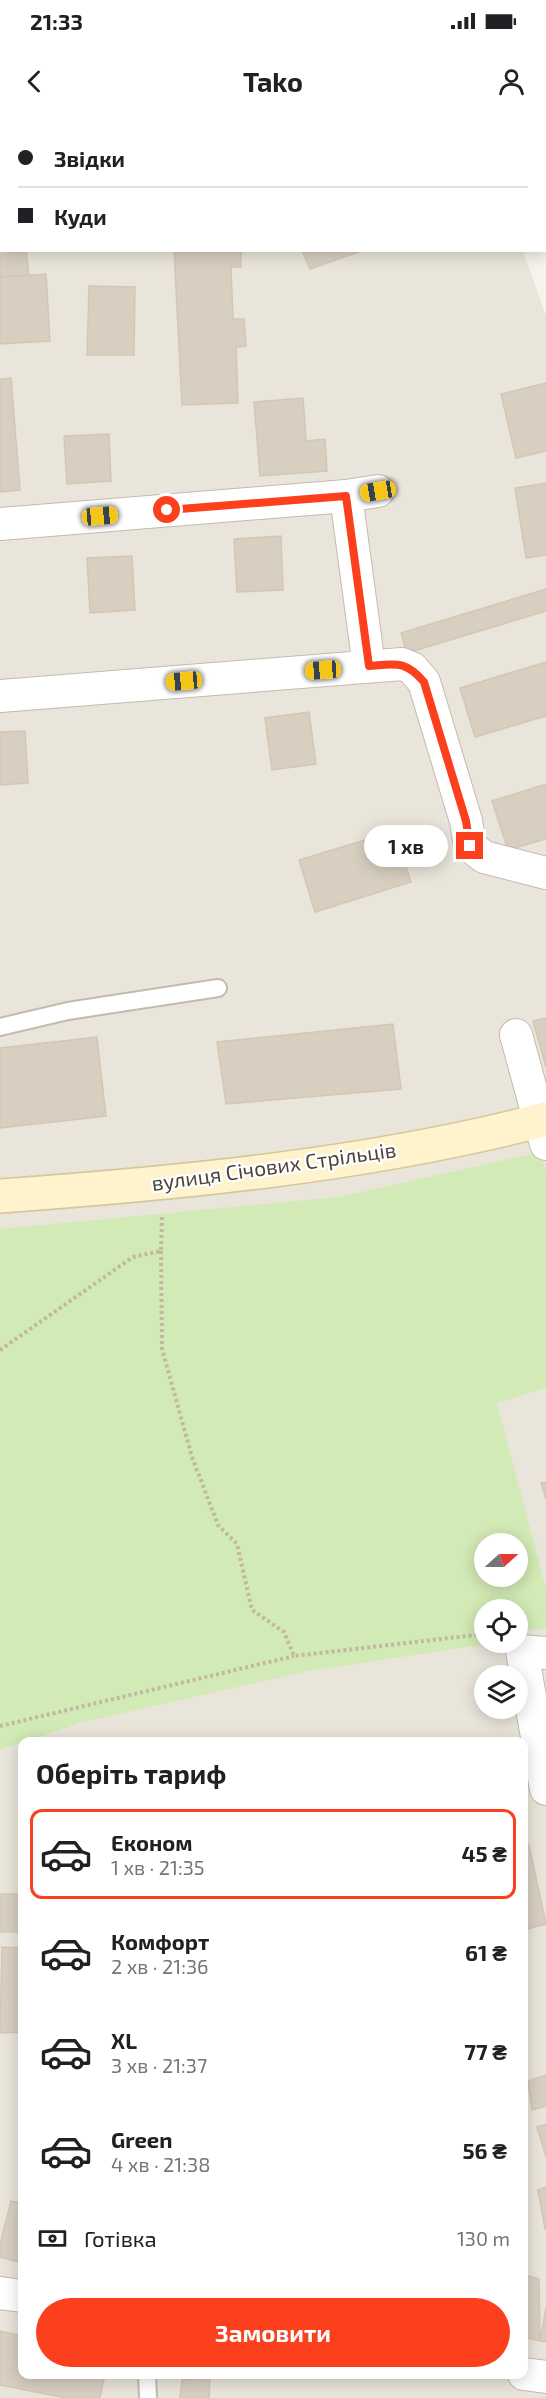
<!DOCTYPE html>
<html lang="uk">
<head>
<meta charset="utf-8">
<style>
	:root { --surface:#fff; --page:#f6f6f6; --text:#202124; --muted:#757577; --line:#e0e0e0; --accent:#fc3f1d }
	body { margin:0; font-family:"Exo 2",sans-serif; background:var(--page); color:var(--text); height:100vh; display:flex; flex-direction:column; font-size:22px; white-space:nowrap }
	* { box-sizing:border-box; margin:0 }
	p { font-size:20px; color:var(--muted) }
	.icon { flex:none; width:33px; height:33px; fill:none; stroke:currentColor; stroke-width:2; stroke-linecap:round; stroke-linejoin:round }
	.map { position:relative; flex:1; overflow:hidden }
	.drawer { position:absolute; left:18px; top:1617px; width:510px; height:642px; display:flex; flex-direction:column; background:var(--surface); border-radius:12px; box-shadow:0 3px 15px #0003 }
	.drawer>* { flex:none }
	.top-card { position:absolute; left:0px; top:0px; width:546px; height:132px; box-shadow:0 3px 15px #0003; display:grid; align-content:center; height:132px; padding:0 18px; background:var(--surface) }
	.needle { width:39px; rotate:69deg }
	.tools { position:absolute; left:474px; top:1413px; display:grid; gap:12px }
	.tools a { display:grid; place-items:center; width:54px; height:54px; border-radius:50%; background:var(--surface); box-shadow:0 3px 15px #0003; font-size:30px }
	.end { position:absolute; width:27px; height:27px; margin:-14px; border:8px solid #fc3f1d; background:#fff; box-shadow:0 0 0 3px #fff }
	.from { border-radius:50% }
	.bubble { position:absolute; height:42px; border-radius:21px; background:var(--surface); box-shadow:0 3px 15px #0003; font-size:20px; font-weight:700; line-height:42px; text-align:center }
	.car { position:absolute; width:18px; height:36px; margin:-18px -9px; border-radius:8px; box-shadow:0 0 4px 2px #0007; background:linear-gradient(#f5c518 24%,#345 0 40%,#f5c518 0 76%,#345 0 86%,#f5c518 0) }
	.top-card b { display:flex; align-items:center; gap:21px; height:57px; font-size:22px }
	.top-card b+b { border-top:2px solid var(--line) }
	.top-card i { width:15px; height:15px; background:var(--text) }
	ul { padding:0; list-style:none }
	li { display:flex; align-items:center; gap:18px; height:90px; margin:0 12px 9px; padding:0 6px; border:3px solid transparent; border-radius:12px }
	li div { flex:1 }
	li b { display:block; font-size:22px }
	li em { font-style:normal; font-weight:700 }
	li.on { border-color:var(--accent) }
	li>.icon { width:54px; height:54px; stroke-width:1.5 }
	h2 { padding:0 18px; font-size:27px; line-height:72px }
	.pay { display:flex; align-items:center; gap:15px; height:66px; padding:0 18px; font-size:22px }
	.pay p { margin-inline-start:auto }
	.primary-button { display:flex; gap:12px; margin-top:auto; padding:12px 18px }
	.primary-button a { flex:1; height:69px; border-radius:36px; background:var(--accent); color:#fff; font-size:24px; font-weight:700; line-height:69px; text-align:center }
	.status { display:flex; justify-content:space-between; align-items:center; height:42px; padding:0 30px; background:var(--surface); direction:ltr }
	.status svg { height:16px; fill:currentColor }
	header { display:flex; justify-content:space-between; align-items:center; height:78px; padding:0 18px; background:var(--surface); font-size:27px; font-weight:700 }
	.map>svg:first-child { display:block }
	.residential { fill:#eae5da; fill-rule:evenodd }
	.green { fill:#d2eab5; fill-rule:evenodd }
	.building { fill:#d8cfc1; stroke:#d3c7b4; stroke-width:1.5 }
	.lines { fill:none; stroke-linecap:round; stroke-linejoin:round }
	.lane-casing { stroke:#c2bbae; stroke-width:20 }
	.street-casing { stroke:#c2bbae; stroke-width:34 }
	.secondary-casing { stroke:#d6c79b; stroke-width:36 }
	.path { stroke:#c4b79f; stroke-width:4; stroke-dasharray:3 3; stroke-linecap:butt }
	.lane { stroke:#fff; stroke-width:16 }
	.street { stroke:#fff; stroke-width:32 }
	.secondary { stroke:#fff3cd; stroke-width:33 }
	.route { stroke:#fc3f1d; stroke-width:8 }
	.labels { text-anchor:middle; stroke-width:4.5; stroke-linejoin:round; paint-order:stroke }
	.street-label { font-size:21px; fill:#4b4439; stroke:#fff }
</style>
</head>
<body>
<div class="status"><b>21:33</b><svg viewBox="0 0 49 12"><path d="M0 12V9h3v3zM5 12V6h3v6zM10 12V3h3v9zM15 12V0h3v12zM26 1h20v11H26zM47 4h2v5h-2z"/></svg></div>
<header><svg class="icon" aria-label="back" viewBox="0 0 24 24"><path d="M15 5l-7 7 7 7"/></svg>Tako<svg class="icon" aria-label="person" viewBox="0 0 24 24"><circle cx="12" cy="8" r="4"/><path d="M4 21q1-7 8-7t8 7"/></svg></header>
<div class="map">
<svg width="546" height="2278" viewBox="0 0 546 2278">
	<rect width="100%" height="100%" fill="#f6f3ec"/>
	<!-- residential -->
	<path class="residential" d="M 0,0 L 249,1 L 2,2 L 2,130 L 302,131 L 310,149 L 364,131 L 523,131 L 546,196 L 546,2278 L 0,2278 ZM 484,1424 L 518,1424 L 518,1456 L 484,1456 ZM 484,1490 L 518,1490 L 518,1522 L 484,1522 ZM 484,1556 L 518,1556 L 518,1588 L 484,1588 ZM 22,1622 L 524,1622 L 524,2254 L 22,2254 Z"/>
	<!-- green -->
	<path class="green" d="M 540,1032 L 546,1051 L 546,1268 L 497,1283 L 546,1469 L 546,1508 L 518,1512 L 518,1490 L 484,1490 L 484,1522 L 509,1523 L 508,1532 L 488,1524 L 308,1551 L 80,1603 L 0,1630 L 0,1109 L 339,1077 ZM 484,1424 L 518,1424 L 518,1456 L 484,1456 Z"/>
	<!-- building -->
	<path class="building" d="M 163,0 L 207,0 L 207,2 L 163,2 Z
		M 248,0 L 323,0 L 324,2 L 249,2 Z
		M 379,0 L 426,0 L 427,2 L 380,2 Z
		M 0,107 L 2,130 L 26,130 L 29,155 L 0,157 Z
		M 174,130 L 241,130 L 241,147 L 231,147 L 233,199 L 244,199 L 246,226 L 236,227 L 238,283 L 182,285 Z
		M 302,130 L 364,130 L 310,149 Z
		M 46,154 L 50,221 L 0,224 L 0,157 Z
		M 89,166 L 135,167 L 134,235 L 87,235 Z
		M 11,258 L 20,370 L 0,372 L 0,259 Z
		M 546,263 L 546,331 L 516,338 L 501,274 Z
		M 303,278 L 306,321 L 325,319 L 327,351 L 260,356 L 254,282 Z
		M 109,314 L 111,361 L 67,364 L 64,316 Z
		M 546,363 L 546,435 L 526,438 L 515,368 Z
		M 281,416 L 283,470 L 237,472 L 234,419 Z
		M 132,436 L 135,490 L 90,493 L 87,438 Z
		M 546,469 L 546,491 L 407,533 L 401,513 Z
		M 546,542 L 546,596 L 475,617 L 460,568 Z
		M 309,592 L 316,644 L 272,650 L 265,598 Z
		M 25,611 L 28,663 L 0,665 L 0,612 Z
		M 546,664 L 546,719 L 508,730 L 492,681 Z
		M 395,711 L 411,762 L 315,792 L 299,740 Z
		M 546,898 L 546,947 L 533,901 Z
		M 393,904 L 401,969 L 226,984 L 217,922 Z
		M 97,917 L 106,996 L 0,1008 L 0,928 Z
		M 546,1362 L 546,1379 L 541,1363 Z
		M 529,1725 L 546,1804 L 524,1810 L 524,1727 Z
		M 0,1774 L 22,1774 L 22,1812 L 0,1812 Z
		M 2,1827 L 22,1828 L 22,1912 L 0,1913 Z
		M 546,1955 L 546,1986 L 532,1990 L 528,1961 Z
		M 546,2004 L 546,2037 L 537,2007 Z
		M 546,2067 L 546,2108 L 545,2109 L 538,2070 Z
		M 11,2081 L 22,2083 L 22,2143 L 0,2137 L 0,2125 Z
		M 524,2155 L 539,2159 L 540,2221 L 524,2217 Z
		M 546,2188 L 546,2222 L 540,2221 Z
		M 0,2211 L 22,2216 L 22,2254 L 105,2254 L 100,2278 L 66,2278 L 0,2265 Z
		M 210,2258 L 209,2278 L 180,2278 L 182,2260 Z"/>
	<g class="lines">
		<defs>
			<path id="lane" d="M 0,907 L 68,891 L 218,868
				M 147,2254 L 148,2278"/>
			<path id="street" d="M 346,376 L 369,546
				M 0,404 L 346,376 L 378,371
				M 0,576 L 402,544 L 412,548 L 424,562 L 466,701 L 470,726 L 484,737 L 546,753
				M 516,915 L 546,1024
				M 546,1533 L 522,1531 L 546,1669
				M 0,2173 L 22,2176
				M 524,2254 L 546,2257"/>
			<path id="secondary" d="M 0,1076 C 181,1063 370,1045 546,999"/>
		</defs>
		<!-- lane casing -->
		<use href="#lane" class="lane-casing"/>
		<!-- street casing -->
		<use href="#street" class="street-casing"/>
		<!-- secondary casing -->
		<use href="#secondary" class="secondary-casing"/>
		<!-- path -->
		<path class="path" d="M 161,1131 L 162,1229 L 192,1337 L 218,1405 L 237,1424 L 252,1490 L 284,1512 L 294,1536 L 484,1514
			M 0,1230 L 133,1137 L 161,1131 L 162,1094
			M 0,1606 L 294,1536"/>
		<!-- lane -->
		<use href="#lane" class="lane"/>
		<!-- street -->
		<use href="#street" class="street"/>
		<!-- secondary -->
		<use href="#secondary" class="secondary"/>
	</g>
	<g class="lines">
		<!-- route -->
		<path class="route" d="M 167,390 L 346,376 L 369,546 C 396,544 405,540 424,562 L 466,701 L 470,726"/>
	</g>
	<g class="labels">
		<!-- street labels -->
		<g class="street-label">
			<text transform="translate(274 1047) rotate(-8)" y="7">вулиця Січових Стрільців</text>
		</g>
	</g>
</svg>
<div class="tools">
<a><svg class="needle" viewBox="-14 -14 28 28"><path d="M0-13l5 13h-10z" fill="#e53935"/><path d="M0 13l5-13h-10z" fill="#757577"/></svg></a>
<a><svg class="icon" aria-label="locate" viewBox="0 0 24 24"><circle cx="12" cy="12" r="6"/><path d="M12 2v4M12 18v4M2 12h4M18 12h4"/></svg></a>
<a><svg class="icon" aria-label="layers" viewBox="0 0 24 24"><path d="M12 4l9 5-9 5-9-5zM3 14l9 5 9-5"/></svg></a>
</div>
<i class="end from" style="left:167px;top:390px"></i>
<i class="end" style="left:470px;top:726px"></i>
<div class="bubble" style="left:364px;top:705px;width:84px">1 хв</div>
<i class="car" style="left:378px;top:371px;rotate:261deg"></i>
<i class="car" style="left:100px;top:396px;rotate:85deg"></i>
<i class="car" style="left:323px;top:550px;rotate:266deg"></i>
<i class="car" style="left:184px;top:561px;rotate:265deg"></i>
<div class="top-card">
<b><i class="from"></i>Звідки</b>
<b><i></i>Куди</b>
</div>
<section class="drawer">
<h2>Оберіть тариф</h2>
<ul>
<li class="on"><svg class="icon" aria-label="car" viewBox="0 0 24 24"><path d="M5 17H2v-5l4-1 3-4h7l3 4 3 1v5h-3M9 17h6M6 11h13"/><circle cx="7" cy="17" r="2"/><circle cx="17" cy="17" r="2"/></svg><div><b>Економ</b><p>1 хв · 21:35</p></div><em>45 ₴</em></li>
<li><svg class="icon" aria-label="car" viewBox="0 0 24 24"><path d="M5 17H2v-5l4-1 3-4h7l3 4 3 1v5h-3M9 17h6M6 11h13"/><circle cx="7" cy="17" r="2"/><circle cx="17" cy="17" r="2"/></svg><div><b>Комфорт</b><p>2 хв · 21:36</p></div><em>61 ₴</em></li>
<li><svg class="icon" aria-label="car" viewBox="0 0 24 24"><path d="M5 17H2v-5l4-1 3-4h7l3 4 3 1v5h-3M9 17h6M6 11h13"/><circle cx="7" cy="17" r="2"/><circle cx="17" cy="17" r="2"/></svg><div><b>XL</b><p>3 хв · 21:37</p></div><em>77 ₴</em></li>
<li><svg class="icon" aria-label="car" viewBox="0 0 24 24"><path d="M5 17H2v-5l4-1 3-4h7l3 4 3 1v5h-3M9 17h6M6 11h13"/><circle cx="7" cy="17" r="2"/><circle cx="17" cy="17" r="2"/></svg><div><b>Green</b><p>4 хв · 21:38</p></div><em>56 ₴</em></li>
</ul>
<div class="pay"><svg class="icon" aria-label="cash" viewBox="0 0 24 24"><path d="M3 7h18v10H3z"/><circle cx="12" cy="12" r="2"/></svg>Готівка<p>130 m</p></div>
<div class="primary-button"><a>Замовити</a></div>
</section>
</div>
</body>
</html>
